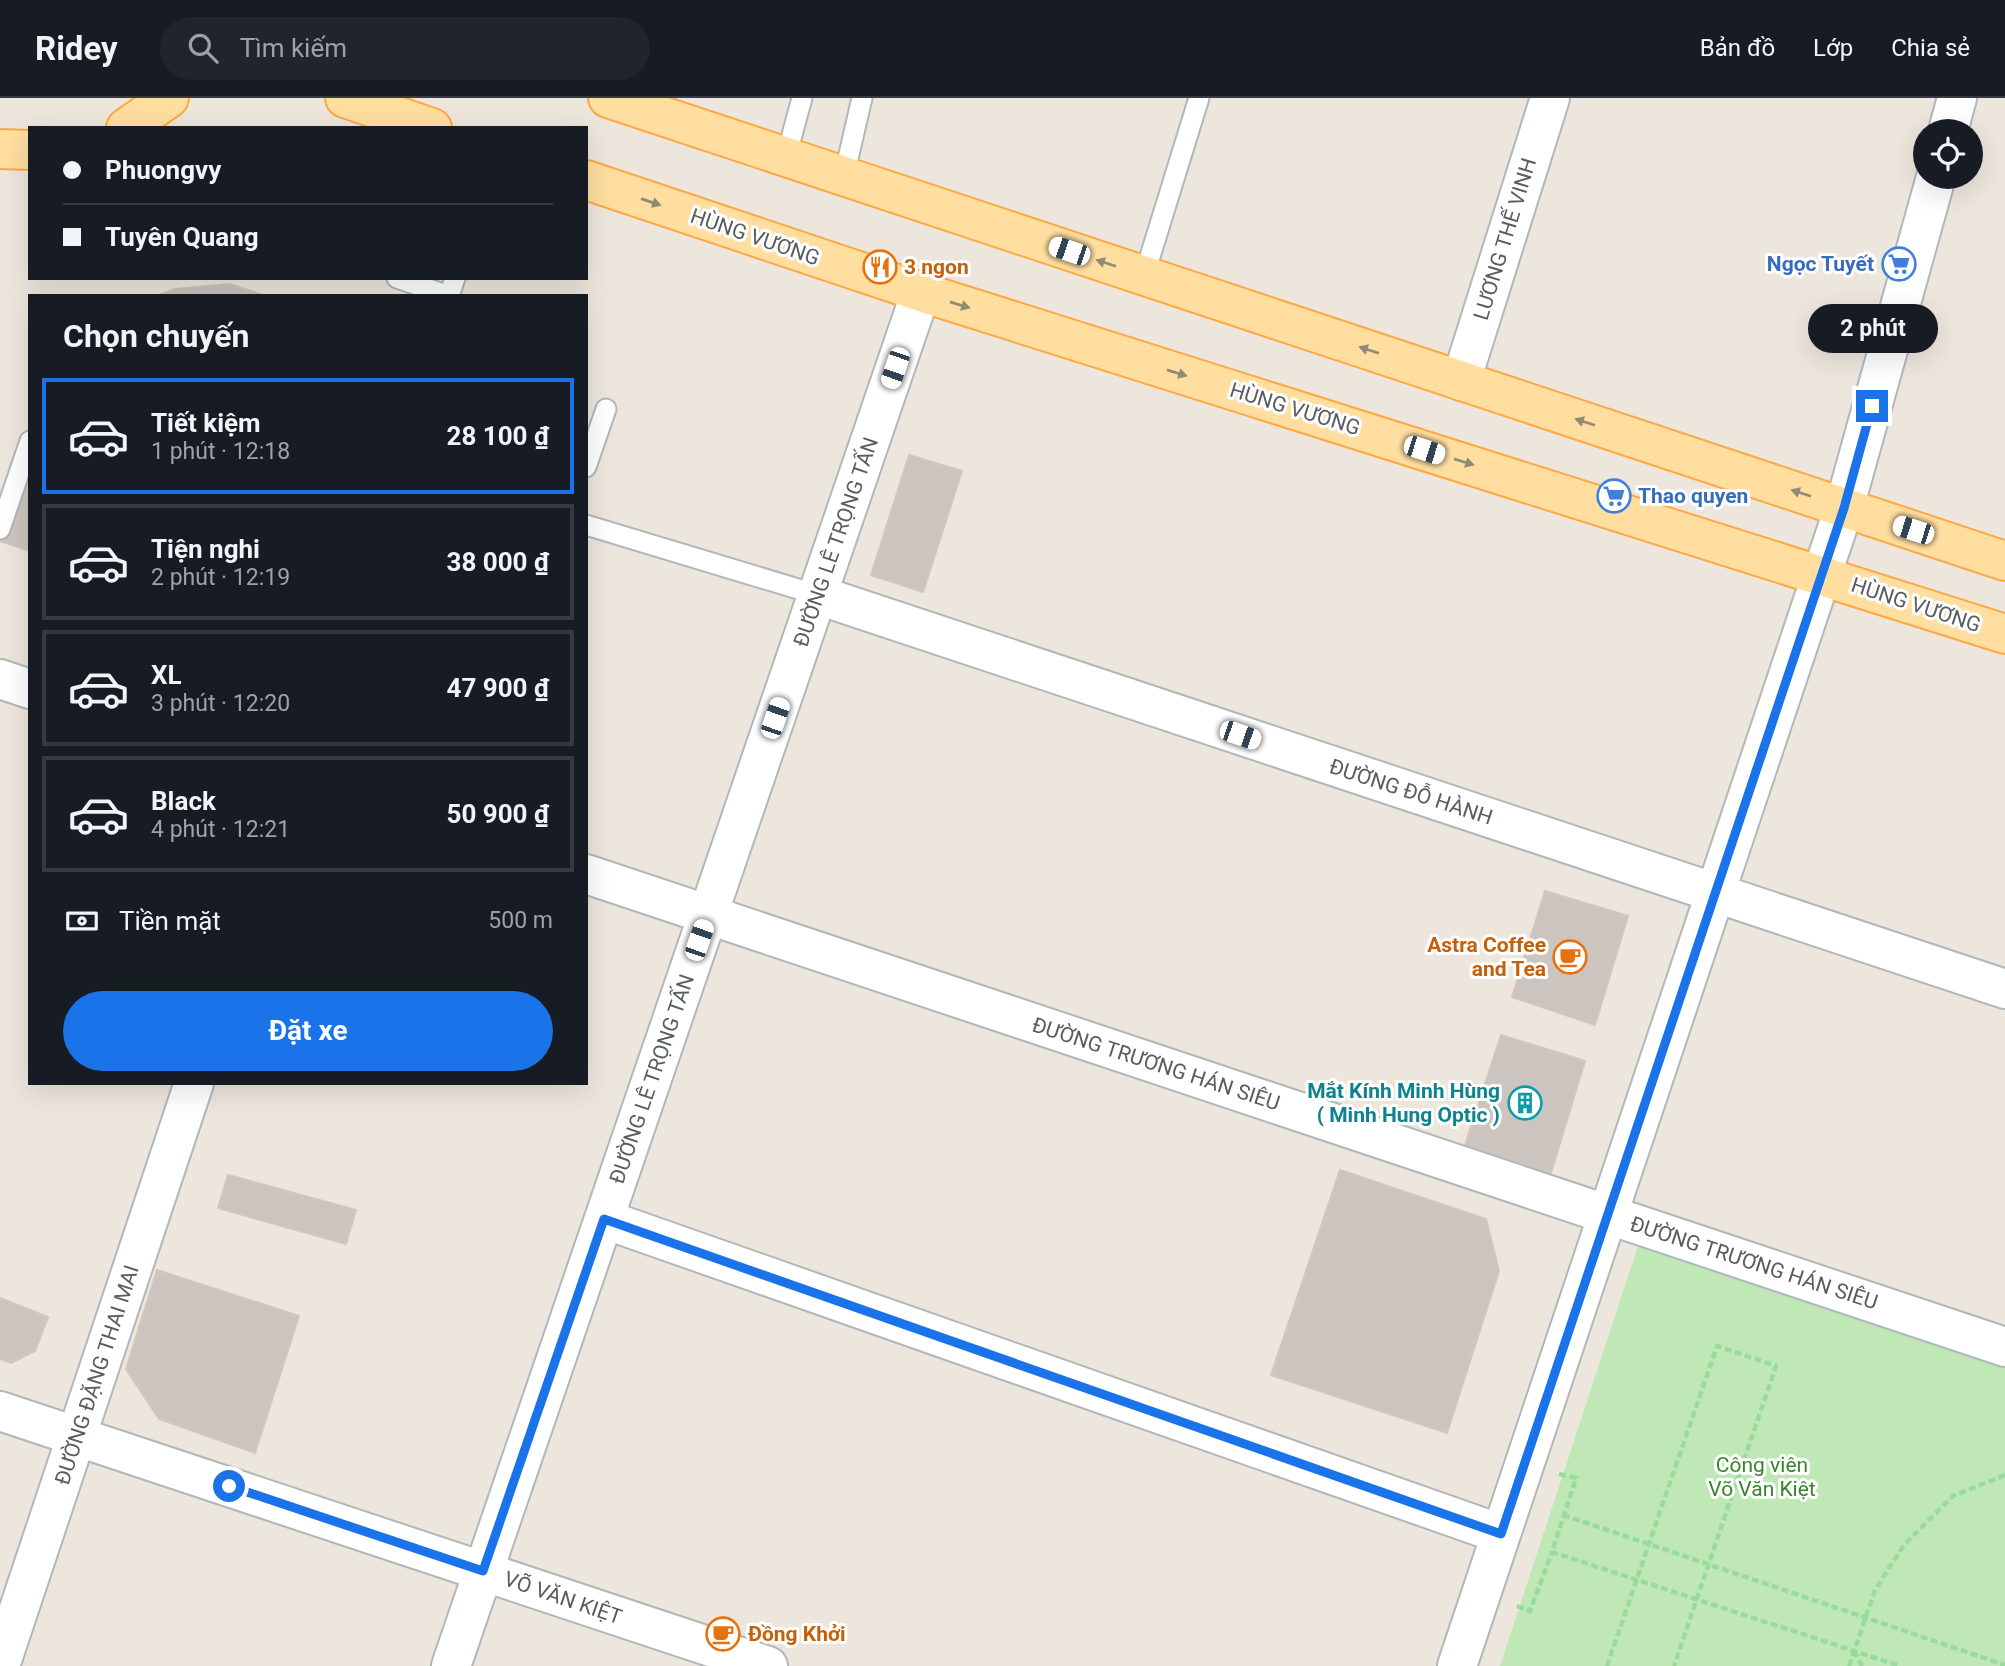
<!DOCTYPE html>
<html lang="vi">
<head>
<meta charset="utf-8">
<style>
	:root { --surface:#171b24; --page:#20242c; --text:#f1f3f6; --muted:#9ea1a6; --line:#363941; --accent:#1a73e8 }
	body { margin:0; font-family:Roboto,sans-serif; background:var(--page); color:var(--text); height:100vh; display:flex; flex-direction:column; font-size:26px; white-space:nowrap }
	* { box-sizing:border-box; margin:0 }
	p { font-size:23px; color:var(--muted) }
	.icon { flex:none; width:38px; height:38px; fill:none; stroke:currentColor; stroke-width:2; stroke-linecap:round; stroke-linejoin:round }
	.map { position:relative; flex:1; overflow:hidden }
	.panel { position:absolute; left:28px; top:196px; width:560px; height:791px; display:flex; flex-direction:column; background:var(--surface); border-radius:0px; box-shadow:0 7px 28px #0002 }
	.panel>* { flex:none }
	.guide { position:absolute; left:28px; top:28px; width:560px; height:154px; border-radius:0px; box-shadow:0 7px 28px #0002; display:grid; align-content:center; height:154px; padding:0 35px; background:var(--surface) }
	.fabs { position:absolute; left:1913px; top:21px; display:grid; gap:14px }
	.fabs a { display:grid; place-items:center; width:70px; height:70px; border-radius:50%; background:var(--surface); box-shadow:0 7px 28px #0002; font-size:35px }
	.end { position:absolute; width:32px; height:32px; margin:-16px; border:9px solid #1a73e8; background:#fff; box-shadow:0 0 0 4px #fff }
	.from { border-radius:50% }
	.bubble { position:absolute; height:49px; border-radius:24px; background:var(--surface); box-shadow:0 7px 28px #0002; font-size:23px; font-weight:700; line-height:49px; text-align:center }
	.car { position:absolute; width:21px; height:42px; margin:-21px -10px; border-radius:9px; box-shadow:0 0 5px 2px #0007; background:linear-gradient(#fff 24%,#345 0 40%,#fff 0 76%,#345 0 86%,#fff 0) }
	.guide b { display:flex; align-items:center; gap:24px; height:66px; font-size:26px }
	.guide b+b { border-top:2px solid var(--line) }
	.guide i { width:18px; height:18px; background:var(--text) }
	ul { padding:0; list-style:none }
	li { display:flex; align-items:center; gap:21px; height:116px; margin:0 14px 10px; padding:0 21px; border:4px solid var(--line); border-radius:0px }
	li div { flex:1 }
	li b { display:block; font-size:26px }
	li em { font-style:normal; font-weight:700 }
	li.on { border-color:var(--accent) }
	li>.icon { width:63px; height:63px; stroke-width:1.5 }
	h2 { padding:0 35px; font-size:32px; line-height:84px }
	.pay { display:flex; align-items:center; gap:18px; height:77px; padding:0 35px; font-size:26px }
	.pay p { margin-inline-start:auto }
	.primary-button { display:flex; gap:14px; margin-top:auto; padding:14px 35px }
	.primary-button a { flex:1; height:80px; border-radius:42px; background:var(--accent); color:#fff; font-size:28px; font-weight:700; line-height:80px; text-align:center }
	header { display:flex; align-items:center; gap:42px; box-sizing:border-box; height:98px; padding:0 35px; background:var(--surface); border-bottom:2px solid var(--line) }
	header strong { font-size:33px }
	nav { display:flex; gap:38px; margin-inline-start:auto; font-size:24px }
	.search { width:490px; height:63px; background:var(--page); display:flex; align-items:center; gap:18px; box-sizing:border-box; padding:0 24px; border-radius:38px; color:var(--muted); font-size:26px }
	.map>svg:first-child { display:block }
	.green { fill:#bfe8b6 }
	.building { fill:#ccc5bf; stroke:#d1c7bb; stroke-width:2 }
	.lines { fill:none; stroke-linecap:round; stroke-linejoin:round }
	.service-casing { stroke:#b1b7bb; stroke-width:23 }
	.minor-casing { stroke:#b1b7bb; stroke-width:42 }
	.tertiary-casing { stroke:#b1b7bb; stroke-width:42 }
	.primary-casing { stroke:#ffa844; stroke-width:42 }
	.path { stroke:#98db9d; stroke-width:4.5; stroke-dasharray:7 3.5; stroke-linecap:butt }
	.service { stroke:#fff; stroke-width:19 }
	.minor { stroke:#fff; stroke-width:38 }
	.tertiary { stroke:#fff; stroke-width:38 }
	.primary { stroke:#ffdea0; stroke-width:38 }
	.oneway { fill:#928a77 }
	.route { stroke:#1a73e8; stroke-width:9 }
	.labels { text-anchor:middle; stroke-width:6; stroke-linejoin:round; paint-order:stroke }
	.street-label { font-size:21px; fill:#575d61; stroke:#fff }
	.shop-label { font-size:21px; font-weight:bold; fill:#366cbe; stroke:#fff; text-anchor:end }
	.food-label { font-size:21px; font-weight:bold; fill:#c56008; stroke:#fff; text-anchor:start }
	.culture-label { font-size:21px; font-weight:bold; fill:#0d838f; stroke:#fff; text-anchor:end }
	.park-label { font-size:21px; fill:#37852b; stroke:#fff }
</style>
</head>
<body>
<header>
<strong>Ridey</strong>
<div class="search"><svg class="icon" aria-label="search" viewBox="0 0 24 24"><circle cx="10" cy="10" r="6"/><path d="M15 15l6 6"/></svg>Tìm kiếm</div>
<nav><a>Bản đồ</a><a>Lớp</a><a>Chia sẻ</a></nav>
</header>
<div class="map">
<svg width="2005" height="1568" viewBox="0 0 2005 1568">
	<rect width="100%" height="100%" fill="#ede6dd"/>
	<!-- green -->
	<path class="green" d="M 1641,1139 L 2005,1261 L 2005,1568 L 1500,1568 Z"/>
	<!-- building -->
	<path class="building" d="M 230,186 L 266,198 L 157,198 L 175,191 Z
		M 30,330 L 30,453 L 0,443 L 0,417 Z
		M 909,357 L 962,373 L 923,494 L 871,477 Z
		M 1545,793 L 1628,818 L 1595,927 L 1512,899 Z
		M 1501,937 L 1585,963 L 1551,1075 L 1465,1047 Z
		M 1340,1072 L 1486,1121 L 1499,1173 L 1447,1335 L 1271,1277 Z
		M 228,1077 L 356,1112 L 346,1146 L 218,1110 Z
		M 157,1172 L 299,1218 L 255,1355 L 159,1321 L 126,1271 Z
		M 0,1200 L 48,1219 L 35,1253 L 11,1265 L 0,1261 Z"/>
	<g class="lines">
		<defs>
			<path id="service" d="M 786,59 L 802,0
				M 844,78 L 862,0
				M 1144,178 L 1199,0
				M 397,180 L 449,198 L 455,180
				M 586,369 L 606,311
				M 586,427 L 818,497
				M 0,431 L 30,343"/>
			<path id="minor" d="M 1948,33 L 1957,0
				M 1461,283 L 1550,0
				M 818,497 L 2005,891
				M 0,581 L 30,591
				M 586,776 L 2005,1249
				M 604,1121 L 1501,1436
				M 0,1568 L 194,985
				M 451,1568 L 921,194
				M 1457,1568 L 1844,410 L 1936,79"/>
			<path id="tertiary" d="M 0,1313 L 768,1568"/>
			<path id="primary" d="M 345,0 L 432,30
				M 608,0 L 2005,463
				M 126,30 L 169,0
				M 0,51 L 30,52
				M 586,82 L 921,194 L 2005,536"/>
		</defs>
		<!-- service casing -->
		<use href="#service" class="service-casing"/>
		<!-- minor casing -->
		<use href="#minor" class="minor-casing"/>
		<!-- tertiary casing -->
		<use href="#tertiary" class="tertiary-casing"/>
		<!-- primary casing -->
		<use href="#primary" class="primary-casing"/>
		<!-- path -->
		<path class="path" d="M 1559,1376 L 1576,1380 L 1552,1454 L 1900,1568
			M 1563,1417 L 2005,1567
			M 1517,1508 L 1530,1513 L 1552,1454
			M 1854,1553 L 1862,1568
			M 1607,1568 L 1717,1248 L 1776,1268 L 1674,1568
			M 1849,1568 L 1875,1492 L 1904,1447 L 1953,1398 L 2005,1377"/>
		<!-- service -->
		<use href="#service" class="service"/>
		<!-- minor -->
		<use href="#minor" class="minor"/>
		<!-- tertiary -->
		<use href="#tertiary" class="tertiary"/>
		<!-- primary -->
		<use href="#primary" class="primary"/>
	</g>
	<!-- one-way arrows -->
	<defs><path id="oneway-solid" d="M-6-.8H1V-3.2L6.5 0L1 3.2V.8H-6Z" transform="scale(1.75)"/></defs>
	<g class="oneway">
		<use href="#oneway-solid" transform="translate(651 104) rotate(19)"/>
		<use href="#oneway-solid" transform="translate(1106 165) rotate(-162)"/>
		<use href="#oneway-solid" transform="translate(960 207) rotate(17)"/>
		<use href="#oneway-solid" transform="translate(1369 252) rotate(-162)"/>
		<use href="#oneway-solid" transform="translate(1177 275) rotate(17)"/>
		<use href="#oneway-solid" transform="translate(1585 324) rotate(-162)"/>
		<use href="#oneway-solid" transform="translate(1464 364) rotate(17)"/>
		<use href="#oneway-solid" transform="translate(1801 395) rotate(-162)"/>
	</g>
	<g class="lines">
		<!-- route -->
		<path class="route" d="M 229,1388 L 483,1473 L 604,1121 L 1501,1436 L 1844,410 L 1872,308"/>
	</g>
	<!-- icons -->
	<defs>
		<symbol id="supermarket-ring" viewBox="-11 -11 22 22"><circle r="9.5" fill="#fff" stroke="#3f7fe0" stroke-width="1.5"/><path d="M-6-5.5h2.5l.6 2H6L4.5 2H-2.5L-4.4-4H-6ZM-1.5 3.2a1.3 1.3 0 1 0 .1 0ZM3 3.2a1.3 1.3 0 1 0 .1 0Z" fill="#3f7fe0"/></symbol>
		<symbol id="restaurant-ring" viewBox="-11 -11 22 22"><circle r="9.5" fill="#fff" stroke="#e8710a" stroke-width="1.5"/><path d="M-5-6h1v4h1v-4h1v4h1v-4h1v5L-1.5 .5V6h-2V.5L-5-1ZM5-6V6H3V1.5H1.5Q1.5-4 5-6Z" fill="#e8710a"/></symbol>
		<symbol id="cafe-ring" viewBox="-11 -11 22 22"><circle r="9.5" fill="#fff" stroke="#e8710a" stroke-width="1.5"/><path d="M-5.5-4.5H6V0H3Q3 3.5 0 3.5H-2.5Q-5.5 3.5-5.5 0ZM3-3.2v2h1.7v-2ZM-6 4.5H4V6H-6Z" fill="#e8710a"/></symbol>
		<symbol id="building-ring" viewBox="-11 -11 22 22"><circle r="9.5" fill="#fff" stroke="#0f9aa8" stroke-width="1.5"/><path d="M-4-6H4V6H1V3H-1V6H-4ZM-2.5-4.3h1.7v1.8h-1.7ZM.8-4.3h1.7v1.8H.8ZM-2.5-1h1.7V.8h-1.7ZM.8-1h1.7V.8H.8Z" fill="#0f9aa8"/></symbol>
	</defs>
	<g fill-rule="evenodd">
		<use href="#supermarket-ring" x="1880" y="147" width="38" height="38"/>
		<use href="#restaurant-ring" x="861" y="150" width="38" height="38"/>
		<use href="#supermarket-ring" x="1595" y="379" width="38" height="38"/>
		<use href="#cafe-ring" x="1551" y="840" width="38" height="38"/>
		<use href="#building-ring" x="1506" y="986" width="38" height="38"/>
		<use href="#cafe-ring" x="704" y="1517" width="38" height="38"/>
	</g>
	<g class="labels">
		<!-- street labels -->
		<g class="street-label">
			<text transform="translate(755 139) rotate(19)" y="7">HÙNG VƯƠNG</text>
			<text transform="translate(1505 141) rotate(-73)" y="7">LƯƠNG THẾ VINH</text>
			<text transform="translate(1295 311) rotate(17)" y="7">HÙNG VƯƠNG</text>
			<text transform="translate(836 444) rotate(-71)" y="7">ĐƯỜNG LÊ TRỌNG TẤN</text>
			<text transform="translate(1916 507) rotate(18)" y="7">HÙNG VƯƠNG</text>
			<text transform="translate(1411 694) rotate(18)" y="7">ĐƯỜNG ĐỖ HÀNH</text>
			<text transform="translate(1156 966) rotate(18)" y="7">ĐƯỜNG TRƯƠNG HÁN SIÊU</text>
			<text transform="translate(652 981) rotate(-71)" y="7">ĐƯỜNG LÊ TRỌNG TẤN</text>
			<text transform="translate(1754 1165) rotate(18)" y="7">ĐƯỜNG TRƯƠNG HÁN SIÊU</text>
			<text transform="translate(97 1277) rotate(-72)" y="7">ĐƯỜNG ĐẶNG THAI MAI</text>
			<text transform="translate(563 1500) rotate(19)" y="7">VÕ VĂN KIỆT</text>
		</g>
		<!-- shop labels -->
		<g class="shop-label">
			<text x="1874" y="173">Ngọc Tuyết</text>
			<text x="1638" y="405" text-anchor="start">Thao quyen</text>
		</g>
		<!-- food labels -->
		<g class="food-label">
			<text x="904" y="176">3 ngon</text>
			<text x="1546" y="854" text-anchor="end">Astra Coffee<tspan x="1546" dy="24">and Tea</tspan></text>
			<text x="748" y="1543">Đồng Khởi</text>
		</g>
		<!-- culture labels -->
		<g class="culture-label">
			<text x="1500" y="1000">Mắt Kính Minh Hùng<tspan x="1500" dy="24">( Minh Hung Optic )</tspan></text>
		</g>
		<!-- park labels -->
		<g class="park-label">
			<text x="1762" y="1374">Công viên<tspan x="1762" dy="24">Võ Văn Kiệt</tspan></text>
		</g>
	</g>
</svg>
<div class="fabs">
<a><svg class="icon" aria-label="locate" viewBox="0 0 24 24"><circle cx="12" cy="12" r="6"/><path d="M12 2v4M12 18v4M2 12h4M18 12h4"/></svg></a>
</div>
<i class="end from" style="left:229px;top:1388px"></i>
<i class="end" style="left:1872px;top:308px"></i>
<div class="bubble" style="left:1808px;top:206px;width:130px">2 phút</div>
<i class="car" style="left:1069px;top:153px;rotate:289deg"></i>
<i class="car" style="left:895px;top:270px;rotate:199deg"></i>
<i class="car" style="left:1424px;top:352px;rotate:108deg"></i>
<i class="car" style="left:1913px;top:432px;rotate:288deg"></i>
<i class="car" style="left:775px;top:620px;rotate:19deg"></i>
<i class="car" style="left:1240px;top:637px;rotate:109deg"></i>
<i class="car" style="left:699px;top:842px;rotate:19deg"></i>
<div class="guide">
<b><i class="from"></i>Phuongvy</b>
<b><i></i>Tuyên Quang</b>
</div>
<section class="panel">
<h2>Chọn chuyến</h2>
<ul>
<li class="on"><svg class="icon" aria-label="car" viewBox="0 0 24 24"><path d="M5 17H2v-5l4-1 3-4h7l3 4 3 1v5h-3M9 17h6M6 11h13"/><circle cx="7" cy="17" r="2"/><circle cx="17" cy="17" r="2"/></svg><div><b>Tiết kiệm</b><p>1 phút · 12:18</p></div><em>28 100 ₫</em></li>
<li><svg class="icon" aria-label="car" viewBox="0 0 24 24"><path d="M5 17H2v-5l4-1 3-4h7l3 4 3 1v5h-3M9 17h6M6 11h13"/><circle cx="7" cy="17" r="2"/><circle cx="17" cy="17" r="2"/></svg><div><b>Tiện nghi</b><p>2 phút · 12:19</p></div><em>38 000 ₫</em></li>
<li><svg class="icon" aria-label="car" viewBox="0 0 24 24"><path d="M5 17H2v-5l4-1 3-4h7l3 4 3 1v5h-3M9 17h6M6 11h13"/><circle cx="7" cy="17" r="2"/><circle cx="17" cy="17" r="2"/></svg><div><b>XL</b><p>3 phút · 12:20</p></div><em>47 900 ₫</em></li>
<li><svg class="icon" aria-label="car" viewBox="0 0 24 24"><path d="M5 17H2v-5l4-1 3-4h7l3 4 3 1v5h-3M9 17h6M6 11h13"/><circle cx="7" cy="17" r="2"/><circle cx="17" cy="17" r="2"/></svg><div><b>Black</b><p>4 phút · 12:21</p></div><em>50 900 ₫</em></li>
</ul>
<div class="pay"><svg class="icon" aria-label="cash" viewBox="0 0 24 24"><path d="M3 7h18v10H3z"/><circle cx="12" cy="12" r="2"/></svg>Tiền mặt<p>500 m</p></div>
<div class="primary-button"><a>Đặt xe</a></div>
</section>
</div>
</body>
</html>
